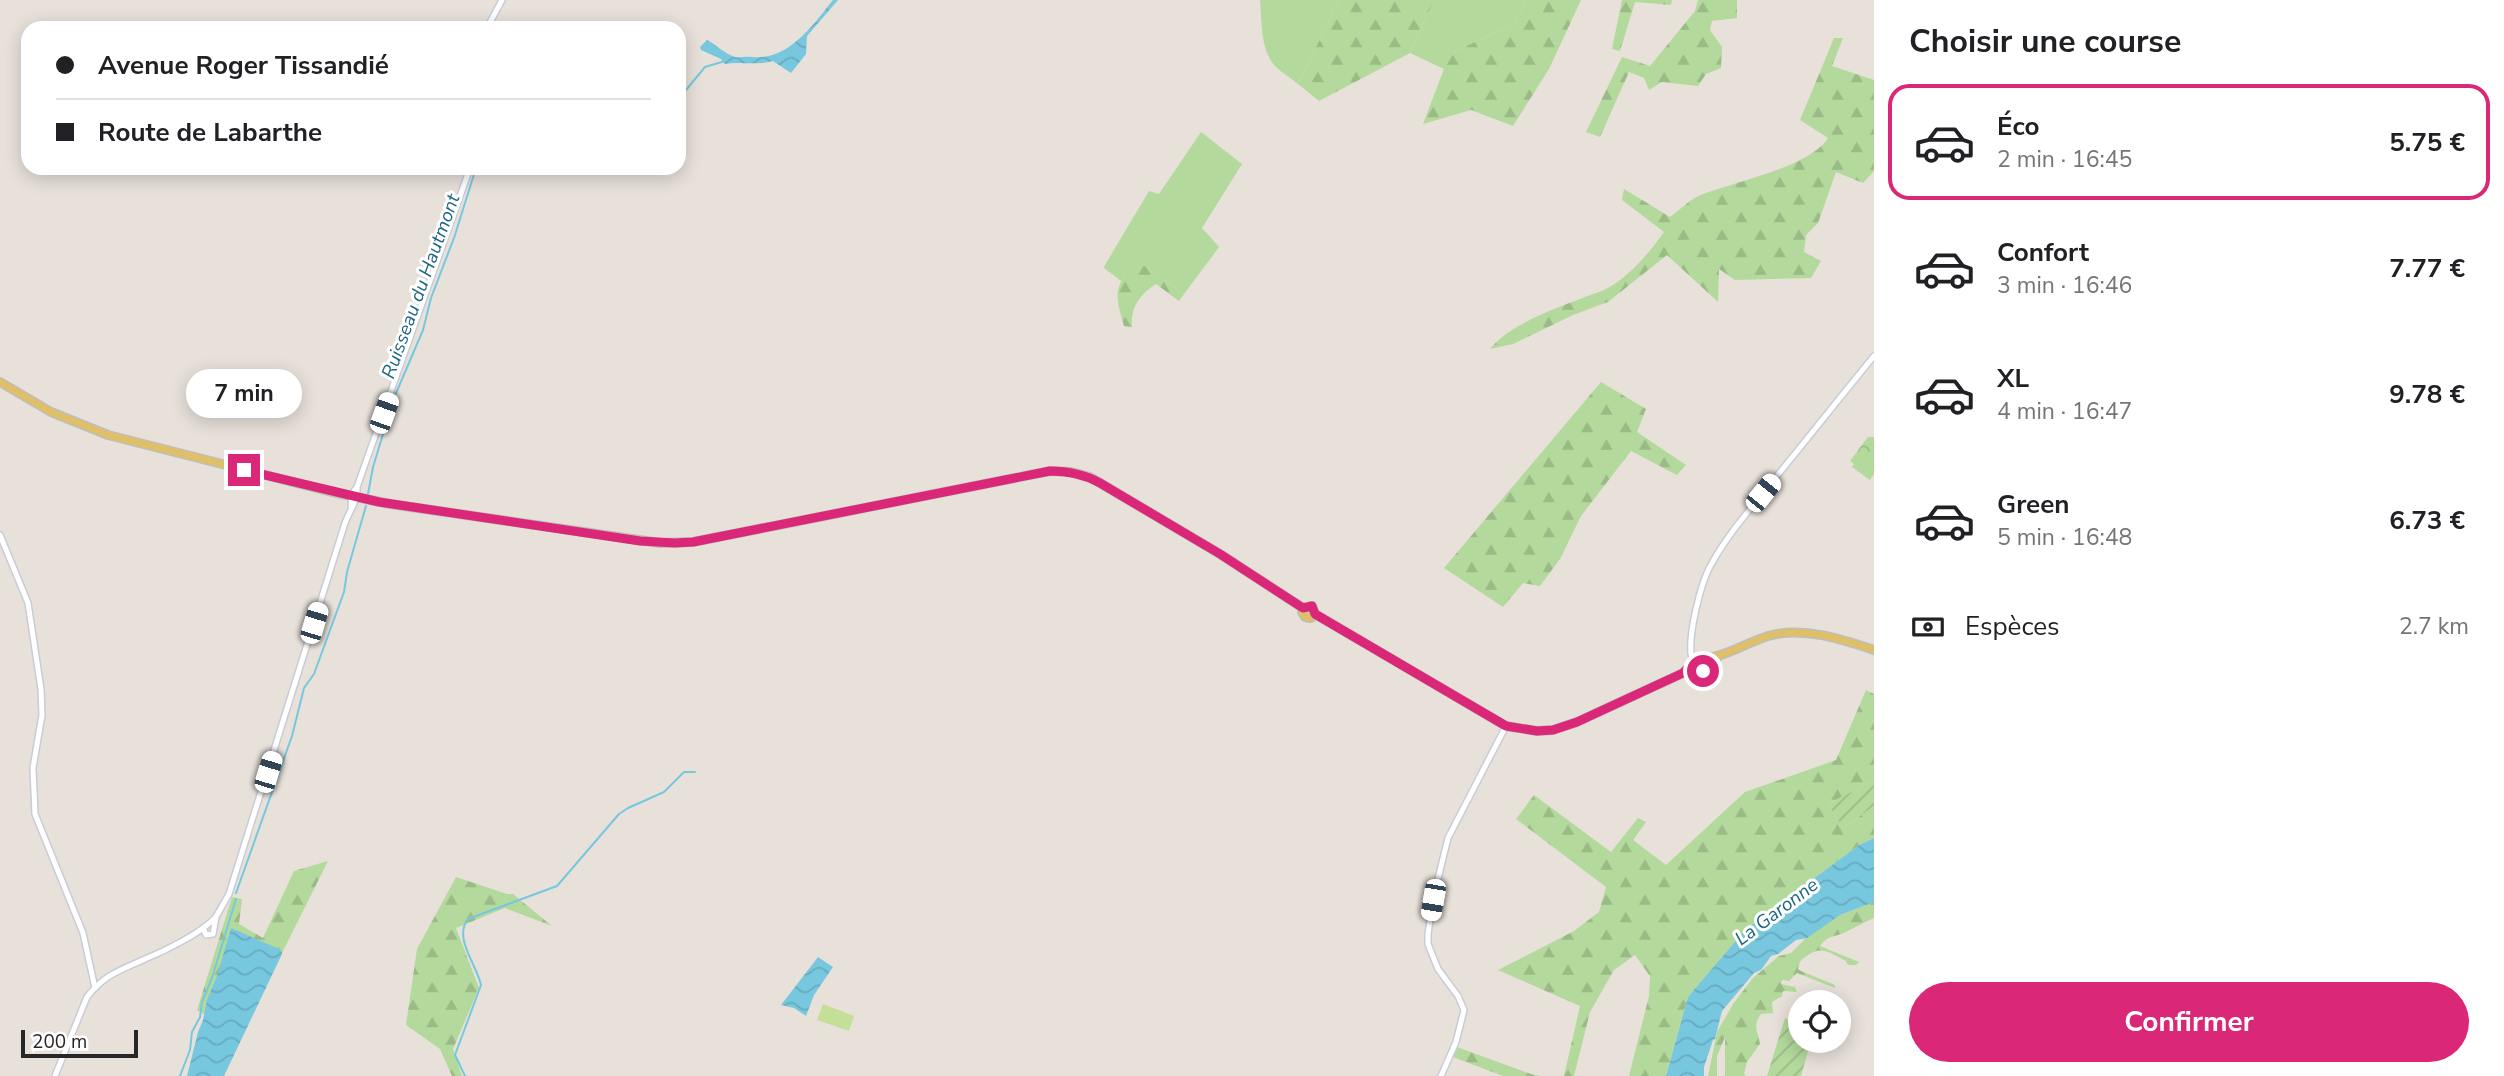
<!DOCTYPE html>
<html lang="fr">
<head>
<meta charset="utf-8">
<style>
	:root { --surface:#fff; --page:#f2f2f2; --text:#202124; --muted:#757577; --line:#e0e0e0; --accent:#db2777 }
	body { margin:0; font-family:"Nunito Sans",sans-serif; background:var(--page); color:var(--text); height:100vh; display:flex; flex-direction:column; font-size:26px; white-space:nowrap }
	* { box-sizing:border-box; margin:0 }
	p { font-size:23px; color:var(--muted) }
	.icon { flex:none; width:38px; height:38px; fill:none; stroke:currentColor; stroke-width:2; stroke-linecap:round; stroke-linejoin:round }
	.map { position:relative; flex:1; overflow:hidden }
	.side { display:flex; flex-direction:column; background:var(--surface); width:630px }
	.side>* { flex:none }
	.hud { position:absolute; left:21px; top:21px; width:665px; height:154px; border-radius:21px; box-shadow:0 4px 18px #0003; display:grid; align-content:center; height:154px; padding:0 35px; background:var(--surface) }
	.fabs { position:absolute; left:1788px; top:990px; display:grid; gap:14px }
	.fabs a { display:grid; place-items:center; width:63px; height:63px; border-radius:50%; background:var(--surface); box-shadow:0 4px 18px #0003; font-size:35px }
	.scale { position:absolute; left:21px; bottom:18px; width:117px; box-sizing:border-box; padding-left:7px; border:4px solid #272727; border-top:0; font-size:19px; line-height:24px; white-space:nowrap; color:#272727; -webkit-text-stroke:5px #fff; paint-order:stroke }
	.end { position:absolute; width:32px; height:32px; margin:-16px; border:9px solid #db2777; background:#fff; box-shadow:0 0 0 4px #fff }
	.from { border-radius:50% }
	.bubble { position:absolute; height:49px; border-radius:24px; background:var(--surface); box-shadow:0 4px 18px #0003; font-size:23px; font-weight:700; line-height:49px; text-align:center }
	.car { position:absolute; width:21px; height:42px; margin:-21px -10px; border-radius:9px; box-shadow:0 0 5px 2px #0007; background:linear-gradient(#fff 24%,#345 0 40%,#fff 0 76%,#345 0 86%,#fff 0) }
	.hud b { display:flex; align-items:center; gap:24px; height:66px; font-size:26px }
	.hud b+b { border-top:2px solid var(--line) }
	.hud i { width:18px; height:18px; background:var(--text) }
	ul { padding:0; list-style:none }
	li { display:flex; align-items:center; gap:21px; height:116px; margin:0 14px 10px; padding:0 21px; border:4px solid transparent; border-radius:21px }
	li div { flex:1 }
	li b { display:block; font-size:26px }
	li em { font-style:normal; font-weight:700 }
	li.selected { border-color:var(--accent) }
	li>.icon { width:63px; height:63px; stroke-width:1.5 }
	h2 { padding:0 35px; font-size:32px; line-height:84px }
	.pay { display:flex; align-items:center; gap:18px; height:77px; padding:0 35px; font-size:26px }
	.pay p { margin-inline-start:auto }
	.action { display:flex; gap:14px; margin-top:auto; padding:14px 35px }
	.action a { flex:1; height:80px; border-radius:42px; background:var(--accent); color:#fff; font-size:28px; font-weight:700; line-height:80px; text-align:center }
	main { display:flex; flex:1; min-height:0 }
	.map>svg:first-child { display:block }
	.grass { fill:#b3d99c }
	.forest { fill:url(#forest-firs) }
	.park { fill:url(#park-crowns) }
	.garden { fill:url(#garden-furrows) }
	.pitch { fill:#c4df98 }
	.water { fill:url(#water-waves) }
	.lines { fill:none; stroke-linecap:round; stroke-linejoin:round }
	.stream { stroke:#77c7df; stroke-width:2 }
	.minor-casing { stroke:#c8ccd7; stroke-width:8 }
	.major-casing { stroke:#bebebe; stroke-width:10 }
	.minor { stroke:#fff; stroke-width:5 }
	.major { stroke:#dfbf67; stroke-width:7 }
	.route { stroke:#db2777; stroke-width:9 }
	.labels { text-anchor:middle; stroke-width:6; stroke-linejoin:round; paint-order:stroke }
	.water-label { font-size:19px; font-style:italic; fill:#1c6585; stroke:#fff }
</style>
</head>
<body>
<main>
<div class="map">
<svg width="1874" height="1076" viewBox="0 0 1874 1076">
	<defs>
		<pattern id="forest-firs" width="22" height="20" patternUnits="userSpaceOnUse" patternTransform="scale(1.75)"><rect width="22" height="20" fill="#b3d99c"/><path d="M5 1l3.5 6h-7zM16 11l3.5 6h-7z" fill="#9aba86"/></pattern>
		<pattern id="park-crowns" width="20" height="18" patternUnits="userSpaceOnUse" patternTransform="scale(1.75)"><rect width="20" height="18" fill="#b3d99c"/><path d="M2 6a3 3 0 1 1 6 0M12 15a3 3 0 1 1 6 0" fill="none" stroke="#9aba86"/></pattern>
		<pattern id="garden-furrows" width="10" height="10" patternUnits="userSpaceOnUse" patternTransform="scale(1.75)"><rect width="10" height="10" fill="#b3d99c"/><path d="M-1 1l2-2M0 10L10 0M9 11l2-2" fill="none" stroke="#9aba86"/></pattern>
		<pattern id="water-waves" width="16" height="10" patternUnits="userSpaceOnUse" patternTransform="scale(1.75)"><rect width="16" height="10" fill="#77c7df"/><path d="M0 5q4-4 8 0t8 0" fill="none" stroke="#67abbf"/></pattern>
	</defs>
	<rect width="100%" height="100%" fill="#e8e1da"/>
	<!-- grass -->
	<path class="grass" d="M 1260,0 L 1339,0 L 1298,84 C 1291,78 1282,73 1275,66 C 1260,49 1262,21 1260,0 Z
		M 1434,0 L 1525,0 L 1515,24 L 1455,51 L 1444,69 L 1410,53 Z
		M 1201,132 L 1242,164 L 1202,228 L 1219,247 L 1184,294 L 1147,267 L 1132,262 L 1121,281 L 1104,268 L 1105,265 L 1149,191 L 1159,194 Z"/>
	<!-- forest -->
	<path class="forest" d="M 1339,0 L 1434,0 L 1410,53 L 1319,101 L 1298,84 Z
		M 1525,0 L 1581,0 L 1549,69 L 1513,126 L 1471,110 L 1423,124 L 1444,69 L 1455,51 L 1515,24 Z
		M 1622,0 L 1672,0 L 1671,5 L 1635,2 L 1620,51 L 1612,49 Z
		M 1698,0 L 1737,0 L 1737,18 L 1712,21 L 1710,30 L 1722,47 L 1721,68 L 1706,74 L 1698,86 L 1662,82 L 1649,90 L 1644,78 L 1629,72 L 1600,137 L 1586,132 L 1622,57 L 1650,66 L 1695,11 Z
		M 1834,38 L 1843,38 L 1832,66 L 1874,80 L 1874,171 L 1863,183 L 1836,172 L 1818,223 L 1806,235 L 1804,252 L 1821,261 L 1811,278 L 1735,280 L 1719,269 L 1718,302 L 1667,255 L 1608,302 L 1573,315 L 1513,344 L 1490,349 C 1508,326 1553,309 1580,299 C 1589,295 1598,293 1606,289 C 1628,278 1650,252 1664,232 L 1622,200 L 1624,189 L 1670,217 C 1680,210 1690,199 1701,195 C 1734,182 1810,167 1828,138 L 1800,120 Z
		M 1132,261 L 1147,267 L 1184,294 L 1179,301 L 1156,284 C 1140,294 1130,308 1132,327 L 1124,326 C 1114,292 1115,292 1132,261 Z
		M 1601,382 L 1646,409 L 1637,432 L 1686,465 L 1677,475 L 1631,451 L 1581,516 L 1560,559 L 1540,586 L 1523,583 L 1503,607 L 1444,568 Z
		M 1866,690 L 1874,694 L 1874,780 L 1828,804 L 1843,828 L 1874,806 L 1874,838 L 1859,845 L 1746,929 L 1688,997 L 1666,1076 L 1629,1076 L 1649,996 L 1650,976 L 1635,955 L 1614,970 L 1590,1012 L 1574,1076 L 1564,1076 L 1580,1006 L 1498,970 L 1574,931 L 1599,912 L 1606,887 L 1516,819 L 1534,795 L 1611,852 L 1638,818 L 1646,822 L 1633,840 L 1666,865 L 1745,792 L 1836,760 Z
		M 328,861 L 240,1037 L 197,1010 L 232,897 L 242,899 L 239,924 L 263,938 L 294,871 Z
		M 456,877 L 507,894 L 513,894 L 552,926 L 505,908 L 456,928 L 479,988 L 453,1049 L 462,1076 L 452,1076 L 440,1049 L 406,1025 L 417,949 Z
		M 1874,902 L 1874,918 C 1864,922 1856,927 1846,932 C 1836,937 1827,935 1820,946 L 1859,962 L 1856,965 L 1848,965 L 1846,961 C 1831,954 1823,945 1808,955 C 1801,960 1800,960 1798,969 L 1801,971 L 1835,985 L 1835,988 L 1797,973 L 1789,981 L 1782,980 L 1781,984 L 1795,987 L 1797,992 L 1783,991 L 1782,996 L 1772,1002 L 1773,1013 L 1761,1014 C 1752,1026 1758,1031 1760,1044 L 1747,1062 L 1744,1074 L 1746,1076 L 1725,1076 L 1725,1037 L 1717,1056 L 1717,1076 L 1708,1076 L 1717,1032 L 1733,1004 L 1753,978 L 1779,956 L 1791,953 L 1812,932 L 1840,915 Z
		M 1457,1047 L 1531,1074 L 1540,1076 L 1503,1076 L 1453,1057 Z"/>
	<!-- park -->
	<path class="park" d="M 1868,437 L 1874,437 L 1874,474 L 1870,480 L 1852,467 L 1854,464 L 1850,461 Z"/>
	<!-- garden -->
	<path class="garden" d="M 1874,780 L 1874,806 L 1843,828 L 1828,804 Z
		M 1785,1018 L 1801,1025 L 1801,1041 L 1811,1041 L 1801,1076 L 1767,1076 Z"/>
	<!-- pitch -->
	<path class="pitch" d="M 823,1004 L 854,1016 L 849,1031 L 817,1020 Z"/>
	<!-- water -->
	<path class="water" d="M 833,0 L 838,0 L 807,36 L 806,54 L 791,73 L 773,61 C 757,66 741,61 725,64 L 721,59 L 701,50 L 700,47 L 707,40 C 716,45 725,54 735,57 C 740,58 746,56 752,57 C 788,61 813,25 833,0 Z
		M 1874,838 L 1874,902 L 1840,915 L 1807,938 L 1796,940 L 1778,954 L 1771,956 L 1761,970 L 1754,973 L 1722,1011 L 1715,1039 L 1713,1040 L 1704,1067 L 1704,1076 L 1666,1076 L 1688,997 L 1704,978 L 1746,929 L 1859,845 Z
		M 231,928 L 281,950 L 282,954 L 224,1076 L 187,1076 L 198,1032 L 203,1020 L 207,1000 L 217,976 Z
		M 818,957 L 833,967 L 814,995 L 806,1016 L 794,1008 L 781,1005 Z"/>
	<g class="lines">
		<!-- stream -->
		<path class="stream" d="M 679,94 L 686,90 L 705,67 L 725,61
			M 368,494 L 373,467 L 394,398 L 423,330 L 431,298 L 454,238 L 476,168
			M 236,893 L 292,736 L 304,688 L 314,674 L 344,592 L 347,572 L 366,506
			M 180,1076 L 190,1050 L 192,1032 L 200,1017 L 202,1002 L 212,978 L 236,899
			M 465,1076 L 455,1055 L 481,985 C 477,965 453,938 468,919 L 557,886 L 619,814 L 628,808 L 664,792 L 684,772 L 695,772"/>
		<defs>
			<path id="minor" d="M 487,28 L 502,0
				M 351,507 L 352,494 L 357,487 L 470,168
				M 0,535 L 28,603 L 41,689 L 42,715 L 33,768 L 35,814 L 83,933 L 95,988
				M 1693,662 C 1685,643 1701,581 1712,563 C 1729,532 1754,505 1776,477 C 1809,437 1841,396 1874,356
				M 203,928 L 206,935 L 213,934 L 216,917
				M 55,1076 L 87,997 C 105,974 121,970 145,959 C 165,951 201,933 215,918 C 220,911 224,902 229,894 L 345,523 C 350,510 358,500 357,487
				M 1441,1076 L 1456,1042 L 1464,1010 L 1458,996 L 1438,969 L 1428,944 L 1428,934 L 1433,899 L 1448,838 L 1506,726"/>
			<path id="major" d="M 0,382 L 51,412 L 108,435 L 332,492 L 390,504 L 660,543 L 693,542 L 1050,471 L 1071,472 L 1090,477 L 1220,554 L 1303,608
				M 1303,608 L 1302,612 L 1305,617 L 1311,618 L 1315,614
				M 1303,608 L 1312,606 L 1315,614
				M 1315,614 L 1506,726 L 1537,731 L 1553,730 L 1577,722 L 1683,673 L 1703,671 L 1718,657
				M 1684,672 L 1696,659 C 1723,659 1743,644 1768,636 C 1802,626 1842,639 1874,650"/>
		</defs>
		<!-- minor casing -->
		<use href="#minor" class="minor-casing"/>
		<!-- major casing -->
		<use href="#major" class="major-casing"/>
		<!-- minor -->
		<use href="#minor" class="minor"/>
		<!-- major -->
		<use href="#major" class="major"/>
	</g>
	<g class="lines">
		<!-- route -->
		<path class="route" d="M 244,470 L 379,502 L 640,541 L 675,543 L 693,542 L 1050,471 C 1068,471 1084,474 1100,483 L 1220,554 L 1303,608 L 1312,606 L 1315,614 L 1506,726 L 1537,731 L 1553,730 L 1577,722 L 1683,673 L 1692,664 L 1694,670 L 1703,671"/>
	</g>
	<g class="labels">
		<!-- water labels -->
		<g class="water-label">
			<text transform="translate(420 286) rotate(-70)" y="7">Ruisseau du Hautmont</text>
			<text transform="translate(1776 911) rotate(-37)" y="7">La Garonne</text>
		</g>
	</g>
</svg>
<div class="fabs">
<a><svg class="icon" aria-label="locate" viewBox="0 0 24 24"><circle cx="12" cy="12" r="6"/><path d="M12 2v4M12 18v4M2 12h4M18 12h4"/></svg></a>
</div>
<div class="scale">200 m</div>
<i class="end from" style="left:1703px;top:671px"></i>
<i class="end" style="left:244px;top:470px"></i>
<div class="bubble" style="left:186px;top:369px;width:116px">7 min</div>
<i class="car" style="left:384px;top:413px;rotate:20deg"></i>
<i class="car" style="left:1763px;top:493px;rotate:39deg"></i>
<i class="car" style="left:314px;top:623px;rotate:17deg"></i>
<i class="car" style="left:268px;top:772px;rotate:17deg"></i>
<i class="car" style="left:1433px;top:900px;rotate:190deg"></i>
<div class="hud">
<b><i class="from"></i>Avenue Roger Tissandié</b>
<b><i></i>Route de Labarthe</b>
</div>
</div>
<section class="side">
<h2>Choisir une course</h2>
<ul>
<li class="selected"><svg class="icon" aria-label="car" viewBox="0 0 24 24"><path d="M5 17H2v-5l4-1 3-4h7l3 4 3 1v5h-3M9 17h6M6 11h13"/><circle cx="7" cy="17" r="2"/><circle cx="17" cy="17" r="2"/></svg><div><b>Éco</b><p>2 min · 16:45</p></div><em>5.75 €</em></li>
<li><svg class="icon" aria-label="car" viewBox="0 0 24 24"><path d="M5 17H2v-5l4-1 3-4h7l3 4 3 1v5h-3M9 17h6M6 11h13"/><circle cx="7" cy="17" r="2"/><circle cx="17" cy="17" r="2"/></svg><div><b>Confort</b><p>3 min · 16:46</p></div><em>7.77 €</em></li>
<li><svg class="icon" aria-label="car" viewBox="0 0 24 24"><path d="M5 17H2v-5l4-1 3-4h7l3 4 3 1v5h-3M9 17h6M6 11h13"/><circle cx="7" cy="17" r="2"/><circle cx="17" cy="17" r="2"/></svg><div><b>XL</b><p>4 min · 16:47</p></div><em>9.78 €</em></li>
<li><svg class="icon" aria-label="car" viewBox="0 0 24 24"><path d="M5 17H2v-5l4-1 3-4h7l3 4 3 1v5h-3M9 17h6M6 11h13"/><circle cx="7" cy="17" r="2"/><circle cx="17" cy="17" r="2"/></svg><div><b>Green</b><p>5 min · 16:48</p></div><em>6.73 €</em></li>
</ul>
<div class="pay"><svg class="icon" aria-label="cash" viewBox="0 0 24 24"><path d="M3 7h18v10H3z"/><circle cx="12" cy="12" r="2"/></svg>Espèces<p>2.7 km</p></div>
<div class="action"><a>Confirmer</a></div>
</section>
</main>
</body>
</html>
